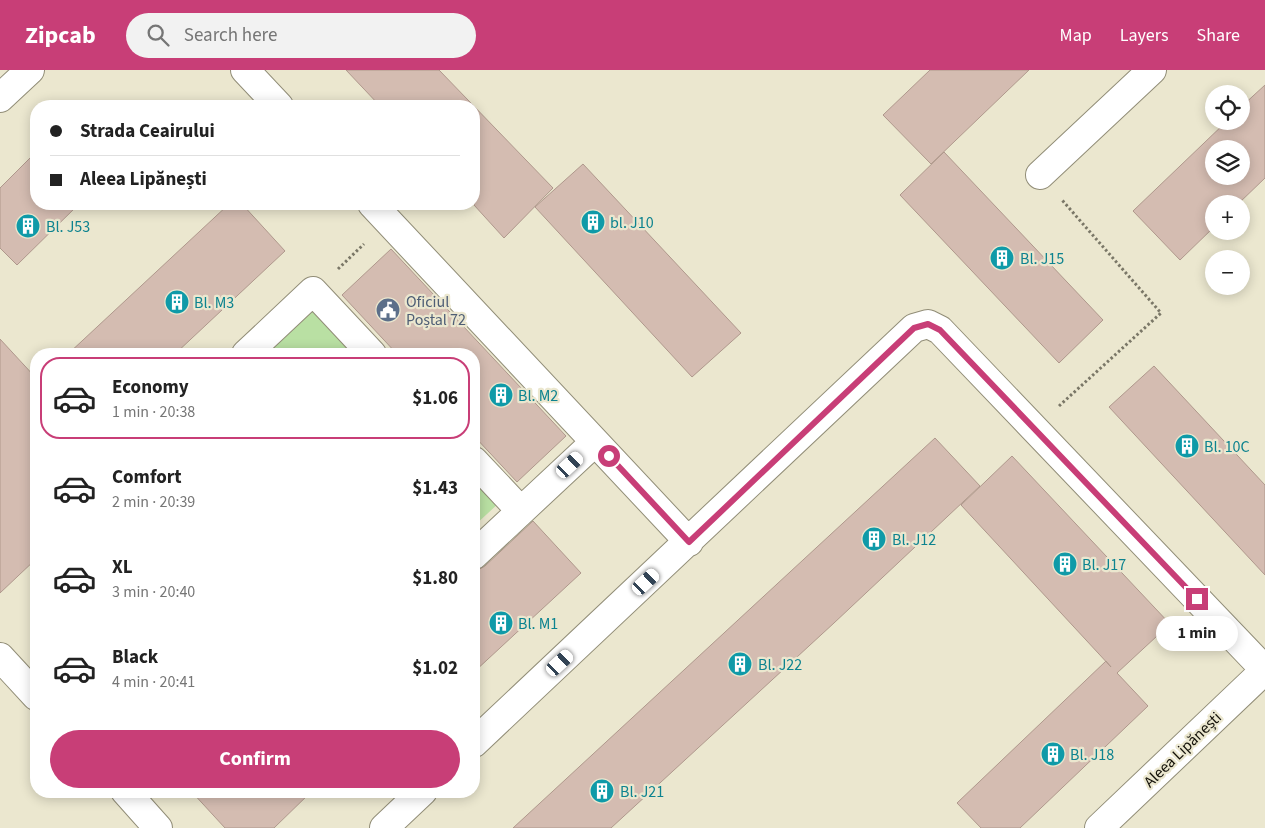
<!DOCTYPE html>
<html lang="en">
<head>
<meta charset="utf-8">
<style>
	:root { --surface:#fff; --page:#f2f2f2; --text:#222; --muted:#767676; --line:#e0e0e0; --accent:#c83e77 }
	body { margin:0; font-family:"Source Sans 3",sans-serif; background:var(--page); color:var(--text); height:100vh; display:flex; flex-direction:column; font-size:19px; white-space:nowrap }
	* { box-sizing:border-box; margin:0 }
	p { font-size:16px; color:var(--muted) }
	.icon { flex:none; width:28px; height:28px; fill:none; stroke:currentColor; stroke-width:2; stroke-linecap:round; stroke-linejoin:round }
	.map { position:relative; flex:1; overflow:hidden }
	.sheet { position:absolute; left:30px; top:278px; width:450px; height:450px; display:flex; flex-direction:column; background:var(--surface); border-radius:20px; box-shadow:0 2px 12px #0003 }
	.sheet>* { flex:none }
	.top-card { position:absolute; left:30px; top:30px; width:450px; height:110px; border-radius:20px; box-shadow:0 2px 12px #0003; display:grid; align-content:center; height:110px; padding:0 20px; background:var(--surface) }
	.fabs { position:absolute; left:1205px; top:15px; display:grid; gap:10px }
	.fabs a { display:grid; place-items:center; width:45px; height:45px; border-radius:50%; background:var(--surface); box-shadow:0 2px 12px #0003; font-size:25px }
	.end { position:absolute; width:22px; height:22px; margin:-11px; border:6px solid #c83e77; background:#fff; box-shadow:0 0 0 2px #fff }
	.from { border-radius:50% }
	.bubble { position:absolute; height:35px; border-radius:18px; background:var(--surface); box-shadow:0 2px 12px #0003; font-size:16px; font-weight:700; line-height:35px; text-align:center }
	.car { position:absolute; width:15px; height:30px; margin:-15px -8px; border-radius:6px; box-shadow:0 0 4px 1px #0007; background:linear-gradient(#fff 24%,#345 0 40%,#fff 0 76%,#345 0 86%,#fff 0) }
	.top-card b { display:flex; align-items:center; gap:18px; height:48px; font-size:19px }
	.top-card b+b { border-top:1px solid var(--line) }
	.top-card i { width:12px; height:12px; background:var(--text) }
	ul { padding:9px 0 0; list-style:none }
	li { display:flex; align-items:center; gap:15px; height:82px; margin:0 10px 8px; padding:0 10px; border:2px solid transparent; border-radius:20px }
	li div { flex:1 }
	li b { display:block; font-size:19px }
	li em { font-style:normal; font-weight:700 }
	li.active { border-color:var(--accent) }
	li>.icon { width:45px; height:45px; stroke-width:1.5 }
	.primary-button { display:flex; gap:10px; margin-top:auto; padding:10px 20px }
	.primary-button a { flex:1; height:58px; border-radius:30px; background:var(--accent); color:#fff; font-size:20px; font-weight:700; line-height:58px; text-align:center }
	header { display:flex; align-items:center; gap:30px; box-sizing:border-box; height:70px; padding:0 25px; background:var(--accent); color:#fff }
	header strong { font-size:24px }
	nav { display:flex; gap:28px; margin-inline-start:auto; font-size:18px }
	.search { width:350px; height:45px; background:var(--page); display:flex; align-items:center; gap:12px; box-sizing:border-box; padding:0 18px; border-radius:28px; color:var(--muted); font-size:19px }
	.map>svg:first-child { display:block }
	.green { fill:#b9e0a3 }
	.building { fill:#d4bcb1; stroke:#af988c; fill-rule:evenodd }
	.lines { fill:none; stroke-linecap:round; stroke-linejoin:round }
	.minor-casing { stroke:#918d77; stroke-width:30 }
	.path { stroke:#7a7767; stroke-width:3; stroke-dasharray:2.5 2.5; stroke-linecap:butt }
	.minor { stroke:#fff; stroke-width:28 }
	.route { stroke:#c83e77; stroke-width:6 }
	.labels { text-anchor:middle; stroke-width:4.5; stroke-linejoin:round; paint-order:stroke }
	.culture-label { font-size:16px; fill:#0d838f; stroke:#ebe7cf; text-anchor:start }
	.service-label { font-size:16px; fill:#4e5e75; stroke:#ebe7cf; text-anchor:start }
	.street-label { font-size:16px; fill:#131109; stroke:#ebe7cf }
</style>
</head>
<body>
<header>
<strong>Zipcab</strong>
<div class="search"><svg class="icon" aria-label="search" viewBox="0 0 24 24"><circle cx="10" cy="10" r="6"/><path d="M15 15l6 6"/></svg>Search here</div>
<nav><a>Map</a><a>Layers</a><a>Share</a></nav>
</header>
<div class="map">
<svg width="1265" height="758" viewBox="0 0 1265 758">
	<rect width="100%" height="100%" fill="#ebe7cf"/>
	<!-- green -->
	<path class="green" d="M 313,231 L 362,284 L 256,284 Z
		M 474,403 L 500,432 L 474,456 Z"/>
	<!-- building -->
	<path class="building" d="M 346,0 L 439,0 L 553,118 L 504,168 L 474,135 L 474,36 L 380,36 Z
		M 930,0 L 1029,0 L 931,94 L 883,45 Z
		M 1265,15 L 1265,108 L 1238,134 L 1214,134 L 1214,157 L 1180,190 L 1133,141 L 1227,51 L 1241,51 L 1241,37 ZM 1214,79 L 1241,79 L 1241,106 L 1214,106 Z
		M 36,82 L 36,134 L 79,134 L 17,195 L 0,178 L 0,118 Z
		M 944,82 L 1103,250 L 1059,293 L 900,125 Z
		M 583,94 L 741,263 L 692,307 L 535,137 Z
		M 229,134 L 242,134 L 285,181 L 175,284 L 68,284 Z
		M 391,179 L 566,366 L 517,412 L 474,366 L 474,284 L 397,284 L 342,225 Z
		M 0,269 L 36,308 L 36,489 L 0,523 Z
		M 1154,296 L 1265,415 L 1265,505 L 1109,337 Z
		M 935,368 L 980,416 L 834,553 L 611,758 L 513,758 Z
		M 1012,386 L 1170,554 L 1117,603 L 1148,636 L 1020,758 L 981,758 L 957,733 L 1106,591 L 1111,597 L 961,435 Z
		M 533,451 L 581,503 L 474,602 L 474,500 L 478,500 L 485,496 Z
		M 191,721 L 312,721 L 274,758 L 225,758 Z"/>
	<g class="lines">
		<defs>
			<path id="minor" d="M 245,0 L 279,36
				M 0,28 L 30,0
				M 1040,105 L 1152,0
				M 372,134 L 689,472
				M 246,284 L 313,221 L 372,284
				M 474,391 L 521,441
				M 474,485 L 595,372
				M 0,587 L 36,626
				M 474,673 L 914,258 L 928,254 L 940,260 L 1265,600
				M 125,721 L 158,758
				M 384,758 L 423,721
				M 1099,758 L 1265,600"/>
		</defs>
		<!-- minor casing -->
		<use href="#minor" class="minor-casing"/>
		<!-- path -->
		<path class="path" d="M 338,199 L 364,174
			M 1059,336 L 1161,243 L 1062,130"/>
		<!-- minor -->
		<use href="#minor" class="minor"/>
	</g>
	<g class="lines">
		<!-- route -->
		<path class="route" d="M 609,386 L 689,472 L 914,258 L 928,254 L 940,260 L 1197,529"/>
	</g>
	<!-- icons -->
	<defs>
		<symbol id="building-disc" viewBox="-11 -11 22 22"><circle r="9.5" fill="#0f9aa8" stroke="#ebe7cf"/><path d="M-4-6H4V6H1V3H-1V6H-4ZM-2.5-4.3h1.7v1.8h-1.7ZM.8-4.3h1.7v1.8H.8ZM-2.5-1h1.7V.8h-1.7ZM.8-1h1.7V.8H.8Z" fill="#fff"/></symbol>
		<symbol id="civic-disc" viewBox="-11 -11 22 22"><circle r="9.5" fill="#5c6f8a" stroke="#ebe7cf"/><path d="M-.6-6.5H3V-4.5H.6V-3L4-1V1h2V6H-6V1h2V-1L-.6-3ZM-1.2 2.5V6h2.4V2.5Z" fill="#fff"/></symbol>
	</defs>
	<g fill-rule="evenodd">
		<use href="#building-disc" x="579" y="138" width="28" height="28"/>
		<use href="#building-disc" x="14" y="142" width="28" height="28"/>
		<use href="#building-disc" x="988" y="174" width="28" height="28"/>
		<use href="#building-disc" x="163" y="218" width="28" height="28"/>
		<use href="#civic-disc" x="374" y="226" width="28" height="28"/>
		<use href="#building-disc" x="487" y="311" width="28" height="28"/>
		<use href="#building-disc" x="1173" y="362" width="28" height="28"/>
		<use href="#building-disc" x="860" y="455" width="28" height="28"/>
		<use href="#building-disc" x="1051" y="480" width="28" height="28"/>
		<use href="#building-disc" x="487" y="539" width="28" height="28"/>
		<use href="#building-disc" x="726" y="580" width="28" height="28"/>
		<use href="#building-disc" x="1039" y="670" width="28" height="28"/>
		<use href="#building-disc" x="588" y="707" width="28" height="28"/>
	</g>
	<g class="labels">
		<!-- culture labels -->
		<g class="culture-label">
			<text x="610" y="158">bl. J10</text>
			<text x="46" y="162">Bl. J53</text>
			<text x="1020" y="194">Bl. J15</text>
			<text x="194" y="238">Bl. M3</text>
			<text x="518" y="331">Bl. M2</text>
			<text x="1204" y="382">Bl. 10C</text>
			<text x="892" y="475">Bl. J12</text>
			<text x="1082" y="500">Bl. J17</text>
			<text x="518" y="559">Bl. M1</text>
			<text x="758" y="600">Bl. J22</text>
			<text x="1070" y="690">Bl. J18</text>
			<text x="620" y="727">Bl. J21</text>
		</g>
		<!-- service labels -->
		<g class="service-label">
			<text x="406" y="237">Oficiul<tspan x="406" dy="18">Poștal 72</tspan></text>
		</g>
		<!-- street labels -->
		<g class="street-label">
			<text transform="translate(1182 679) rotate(-44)" y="6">Aleea Lipănești</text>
		</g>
	</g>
</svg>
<div class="fabs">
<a><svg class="icon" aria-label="locate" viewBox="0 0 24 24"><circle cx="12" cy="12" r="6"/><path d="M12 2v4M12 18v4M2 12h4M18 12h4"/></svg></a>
<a><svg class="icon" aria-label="layers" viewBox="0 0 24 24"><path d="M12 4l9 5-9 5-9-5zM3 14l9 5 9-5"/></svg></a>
<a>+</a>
<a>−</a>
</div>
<i class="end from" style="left:609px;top:386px"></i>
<i class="end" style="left:1197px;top:529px"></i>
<div class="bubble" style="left:1156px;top:546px;width:82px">1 min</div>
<i class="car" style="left:570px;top:395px;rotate:47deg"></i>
<i class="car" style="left:646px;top:512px;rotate:47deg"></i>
<i class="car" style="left:560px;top:593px;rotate:47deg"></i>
<div class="top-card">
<b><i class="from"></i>Strada Ceairului</b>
<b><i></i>Aleea Lipănești</b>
</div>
<section class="sheet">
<ul>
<li class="active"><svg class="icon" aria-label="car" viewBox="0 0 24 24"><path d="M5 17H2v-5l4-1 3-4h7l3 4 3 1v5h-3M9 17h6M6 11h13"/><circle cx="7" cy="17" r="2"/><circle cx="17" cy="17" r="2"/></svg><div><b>Economy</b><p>1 min · 20:38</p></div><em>$1.06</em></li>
<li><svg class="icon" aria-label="car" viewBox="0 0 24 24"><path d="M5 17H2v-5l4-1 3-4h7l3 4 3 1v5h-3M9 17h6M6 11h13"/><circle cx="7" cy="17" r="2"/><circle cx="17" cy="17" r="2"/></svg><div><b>Comfort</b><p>2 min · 20:39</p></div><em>$1.43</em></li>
<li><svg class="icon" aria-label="car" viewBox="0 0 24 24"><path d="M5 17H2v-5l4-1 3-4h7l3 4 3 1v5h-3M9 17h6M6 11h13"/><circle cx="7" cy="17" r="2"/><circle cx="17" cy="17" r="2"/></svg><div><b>XL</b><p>3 min · 20:40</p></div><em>$1.80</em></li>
<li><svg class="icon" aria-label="car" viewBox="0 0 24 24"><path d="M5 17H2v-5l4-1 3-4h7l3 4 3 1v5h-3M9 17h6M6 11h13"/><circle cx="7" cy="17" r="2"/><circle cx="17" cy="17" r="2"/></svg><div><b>Black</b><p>4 min · 20:41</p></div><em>$1.02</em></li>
</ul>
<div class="primary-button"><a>Confirm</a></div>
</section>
</div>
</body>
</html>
